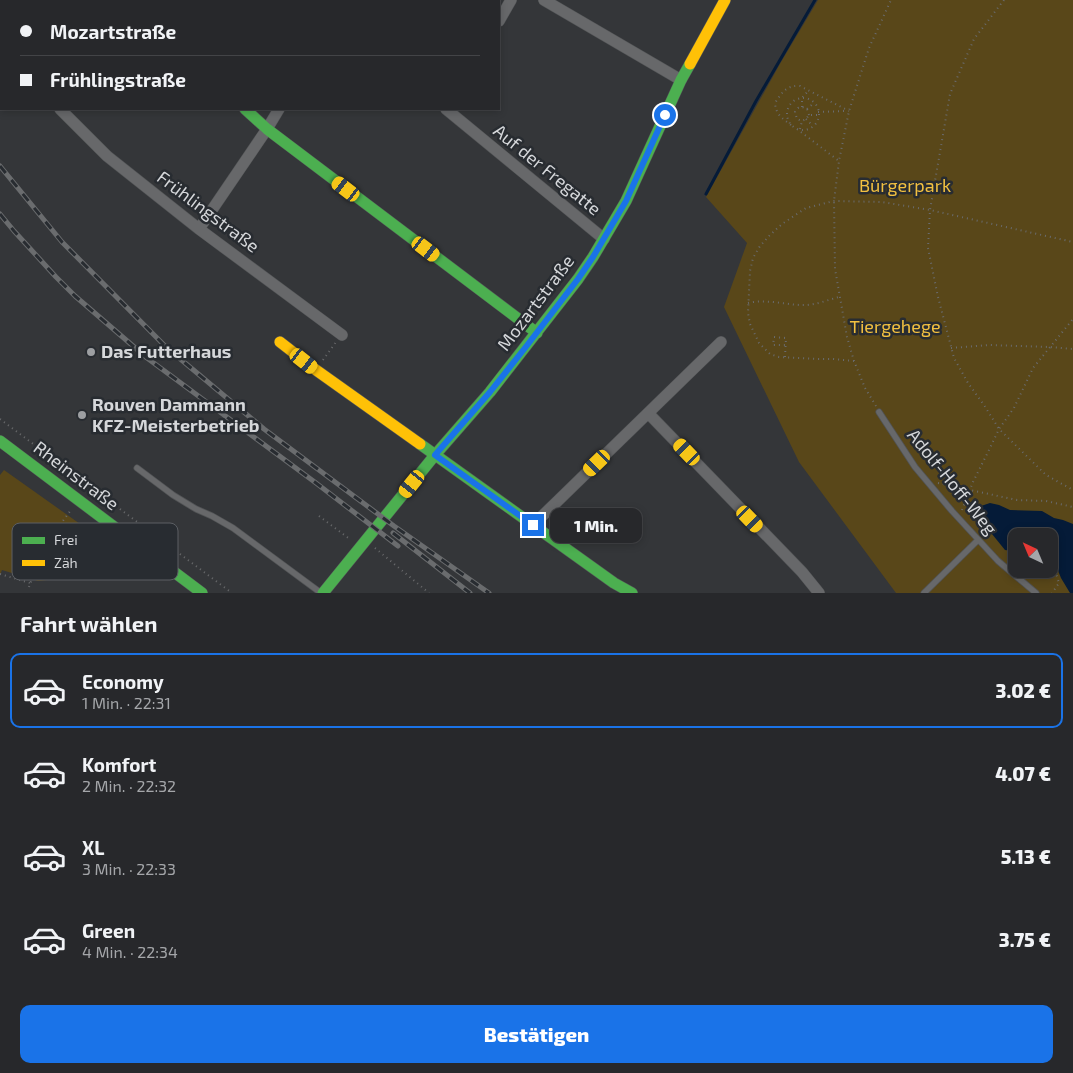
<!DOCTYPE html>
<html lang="de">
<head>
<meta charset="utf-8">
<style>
	:root { --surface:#27282b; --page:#333437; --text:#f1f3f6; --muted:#a4a6a9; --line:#434447; --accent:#1a73e8 }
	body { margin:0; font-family:"Exo 2",sans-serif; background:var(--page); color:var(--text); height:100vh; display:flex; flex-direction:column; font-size:19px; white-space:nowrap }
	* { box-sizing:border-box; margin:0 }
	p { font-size:16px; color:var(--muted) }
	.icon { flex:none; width:28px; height:28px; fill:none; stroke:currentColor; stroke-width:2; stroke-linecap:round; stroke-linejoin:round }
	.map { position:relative; height:593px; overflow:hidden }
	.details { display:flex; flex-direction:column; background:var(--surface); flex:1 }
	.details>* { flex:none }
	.guide { position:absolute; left:0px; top:0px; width:500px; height:110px; box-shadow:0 2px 8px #0003,0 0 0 1px var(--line); display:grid; align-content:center; height:110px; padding:0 20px; background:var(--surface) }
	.needle { width:32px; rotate:316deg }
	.buttons { position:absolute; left:1008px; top:528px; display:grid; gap:10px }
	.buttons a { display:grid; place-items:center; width:50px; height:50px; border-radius:10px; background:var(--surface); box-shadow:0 2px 8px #0003,0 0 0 1px var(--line); font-size:25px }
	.end { position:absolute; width:22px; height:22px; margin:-11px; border:6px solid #1a73e8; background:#fff; box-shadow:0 0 0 2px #fff }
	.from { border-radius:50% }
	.bubble { position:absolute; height:35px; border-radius:10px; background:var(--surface); box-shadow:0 2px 8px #0003,0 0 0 1px var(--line); font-size:16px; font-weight:800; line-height:35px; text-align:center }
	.car { position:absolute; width:15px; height:30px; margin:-15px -8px; border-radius:6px; box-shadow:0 0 4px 1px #0007; background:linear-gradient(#f5c518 24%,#345 0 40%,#f5c518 0 76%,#345 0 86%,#f5c518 0) }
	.guide b { display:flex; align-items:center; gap:18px; height:48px; font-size:19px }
	.guide b+b { border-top:1px solid var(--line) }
	.guide i { width:12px; height:12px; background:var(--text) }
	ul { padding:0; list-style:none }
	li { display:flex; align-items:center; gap:15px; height:75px; margin:0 10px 8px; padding:0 10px; border:2px solid transparent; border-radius:10px }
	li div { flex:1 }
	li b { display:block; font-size:19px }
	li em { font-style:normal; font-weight:800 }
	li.active { border-color:var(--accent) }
	li>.icon { width:45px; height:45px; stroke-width:1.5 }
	h2 { padding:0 20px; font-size:22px; line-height:60px }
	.button { display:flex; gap:10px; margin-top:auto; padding:10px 20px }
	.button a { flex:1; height:58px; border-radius:10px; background:var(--accent); color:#fff; font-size:20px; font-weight:800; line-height:58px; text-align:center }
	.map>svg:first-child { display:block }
	.green { fill:#594719; fill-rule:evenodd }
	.water { fill:#051b38 }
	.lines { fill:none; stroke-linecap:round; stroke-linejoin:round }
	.stream { stroke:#051b38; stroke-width:3 }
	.lane-casing { stroke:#515355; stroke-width:7 }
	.street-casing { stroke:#515355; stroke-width:12 }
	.fast-casing { stroke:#515355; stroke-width:12 }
	.slow-casing { stroke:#515355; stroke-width:12 }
	.path { stroke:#6a6b6d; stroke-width:2; stroke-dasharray:1 4; stroke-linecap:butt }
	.lane { stroke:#67686a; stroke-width:5.5 }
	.street { stroke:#67686a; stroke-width:11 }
	.fast { stroke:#4caf50; stroke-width:11 }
	.slow { stroke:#ffc107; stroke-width:11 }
	.rail-casing { stroke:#6a6c6e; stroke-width:5 }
	.rail { stroke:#282c31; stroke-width:3; stroke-dasharray:9; stroke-linecap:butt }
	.route { stroke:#1a73e8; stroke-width:6 }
	.poi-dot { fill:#9d9fa2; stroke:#282c31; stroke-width:2 }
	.labels { text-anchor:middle; stroke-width:5; stroke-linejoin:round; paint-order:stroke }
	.street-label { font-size:18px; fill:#d5d7da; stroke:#282c31 }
	.park-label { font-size:18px; fill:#f3c140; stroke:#282c31 }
	.poi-label { font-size:18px; font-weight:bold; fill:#d5d7da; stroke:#282c31; text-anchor:start }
	.key { fill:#282c31; stroke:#5c5f64; stroke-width:1 }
	.key-label { font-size:14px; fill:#d5d7da }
</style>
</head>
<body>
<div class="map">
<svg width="1073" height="593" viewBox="0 0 1073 593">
	<rect width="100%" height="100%" fill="#343639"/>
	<!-- green -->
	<path class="green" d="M 818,0 L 1073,0 L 1073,593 L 896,593 L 799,462 L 724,307 L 747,243 L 706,197 L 781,62 ZM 1016,536 L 1049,536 L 1049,569 L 1016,569 Z
		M 4,470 L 90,531 L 57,579 L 38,581 L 2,570 L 0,575 L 0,475 Z"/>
	<!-- water -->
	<path class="water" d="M 990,503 L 999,505 L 1010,510 L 1042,511 L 1054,518 L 1063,520 L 1073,524 L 1073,593 L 1070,593 L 1061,578 L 1055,563 L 1049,554 L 1049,536 L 1016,536 L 1016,549 L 1012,551 L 1005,550 L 992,534 L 982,518 L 975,519 L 972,514 L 981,506 Z"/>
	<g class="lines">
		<!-- stream -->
		<path class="stream" d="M 706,194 L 756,101 L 815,0"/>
		<defs>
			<path id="lane" d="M 879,412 L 915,467 L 952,511 L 998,561 L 1036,593
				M 137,468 L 173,495 L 196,509 L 212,516 L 233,528 L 321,593
				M 924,593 L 978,540"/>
			<path id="street" d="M 124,0 L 126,1
				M 318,0 L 320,1
				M 544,0 L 681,80
				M 22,1 L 23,0
				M 346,1 L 347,0
				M 499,21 L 511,0
				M 0,31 L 1,29
				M 60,109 L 107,156 L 199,229 L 342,335
				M 446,109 L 604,239
				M 199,229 L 267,129 L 279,109
				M 648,413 L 802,572 L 819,593
				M 533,525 L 721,342"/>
			<path id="fast" d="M 245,109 L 267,129 L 537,333
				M 0,441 L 202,593
				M 420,444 L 614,583 L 632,593
				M 323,593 L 435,455 L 490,392 L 578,279 L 593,257 L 626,201 L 681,80 L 690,64"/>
			<path id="slow" d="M 690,64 L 725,0
				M 280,342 L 316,370 L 420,444"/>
		</defs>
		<!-- lane casing -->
		<use href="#lane" class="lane-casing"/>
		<!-- street casing -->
		<use href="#street" class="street-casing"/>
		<!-- fast casing -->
		<use href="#fast" class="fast-casing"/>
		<!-- slow casing -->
		<use href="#slow" class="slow-casing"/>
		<!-- path -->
		<path class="path" d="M 1004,0 L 974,39 L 950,94 L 930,210 L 928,248 L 938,297 L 954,358 L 968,383 L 984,405 L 999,429 L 1046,475 L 1073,490
			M787 114a16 16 0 1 1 32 0a16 16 0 1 1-32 0Z
			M 802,107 L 802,98 L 809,90
			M 807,109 L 814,103
			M 818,112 L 846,111
			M 809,115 L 807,109 L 802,107 L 798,108 L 795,112 L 797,119 L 802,121 L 806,119 L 809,115 L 818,115
			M 806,119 L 813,126
			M 791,125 C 782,118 776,115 775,103 C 782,92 787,85 800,86 L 849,111
			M 797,129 L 839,161
			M 800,129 L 802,121
			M 748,303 C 765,299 783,304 800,305 C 814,306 827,300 839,297
			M 951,348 L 989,345 L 1050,347 L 1073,349
			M 785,357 L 786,338 L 774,337 L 773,345 L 786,345
			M 323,360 L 336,342
			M 854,361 L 833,359 L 818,359 L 779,357 L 770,354 L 759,343 L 750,324 L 748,313 L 750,271 L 753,258 L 760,246 L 770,235 L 782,224 L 806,208 L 834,201 L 882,202 L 930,210 L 1073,242
			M 876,406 L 865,388 L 854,361 L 847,337 L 835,269 L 834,201 L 839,161 L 849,111 L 869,48 L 891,0
			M 0,419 L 232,593
			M 938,483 L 970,490 L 1017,500 L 1046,501 L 1073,507
			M 962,510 L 973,482 L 987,454 L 999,429 L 1014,408 L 1033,368 L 1073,319
			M 319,516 L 351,540
			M 375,548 L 429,593
			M 1049,557 L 1053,564 L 1059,583 L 1052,593
			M 1009,560 L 1016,554
			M 0,574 L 30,583
			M 29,587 L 40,558 L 49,540 L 71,510"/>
		<!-- lane -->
		<use href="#lane" class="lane"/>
		<!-- street -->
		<use href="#street" class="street"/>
		<!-- fast -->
		<use href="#fast" class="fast"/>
		<!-- slow -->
		<use href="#slow" class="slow"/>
		<defs>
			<path id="rail" d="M 0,166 L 62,242 L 166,347 L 264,429 L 394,526 L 489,593
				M 0,214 L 14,231 L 56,277 L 75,296 L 147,358 L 316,483 L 398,546
				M 393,533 L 470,593"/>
		</defs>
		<!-- rail casing -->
		<use href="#rail" class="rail-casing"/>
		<!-- rail -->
		<use href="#rail" class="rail"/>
	</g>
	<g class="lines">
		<!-- route -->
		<path class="route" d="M 533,525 L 435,455 L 490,392 L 525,348 L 578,279 L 593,257 L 626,201 L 665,115"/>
	</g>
	<!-- markers -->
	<g class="poi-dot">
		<circle cx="91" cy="352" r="5"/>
		<circle cx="82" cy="415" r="5"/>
	</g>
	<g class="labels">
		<!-- street labels -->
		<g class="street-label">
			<text transform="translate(547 170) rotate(39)" y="6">Auf der Fregatte</text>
			<text transform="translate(208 212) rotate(37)" y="6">Frühlingstraße</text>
			<text transform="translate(536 303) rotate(-53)" y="6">Mozartstraße</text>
			<text transform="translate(76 476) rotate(37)" y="6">Rheinstraße</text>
			<text transform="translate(952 482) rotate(51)" y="6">Adolf-Hoff-Weg</text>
		</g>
		<!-- park labels -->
		<g class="park-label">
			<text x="905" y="192">Bürgerpark</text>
			<text x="895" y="333">Tiergehege</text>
		</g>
		<!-- poi labels -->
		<g class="poi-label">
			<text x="101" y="358">Das Futterhaus</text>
			<text x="92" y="411">Rouven Dammann<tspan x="92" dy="21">KFZ-Meisterbetrieb</tspan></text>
		</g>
	</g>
	<!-- legend -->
	<rect x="12" y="523" width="166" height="57" rx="8" class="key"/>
	<rect x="22" y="537" width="23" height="7" fill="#4caf50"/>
	<rect x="22" y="560" width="23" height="6" fill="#ffc107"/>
	<g class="key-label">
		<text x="54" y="545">Frei</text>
		<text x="54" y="568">Zäh</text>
	</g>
</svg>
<div class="buttons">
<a><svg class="needle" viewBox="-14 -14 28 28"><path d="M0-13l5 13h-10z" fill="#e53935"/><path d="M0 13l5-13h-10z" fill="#a4a6a9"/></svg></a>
</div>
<i class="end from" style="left:665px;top:115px"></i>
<i class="end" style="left:533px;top:525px"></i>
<div class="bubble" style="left:550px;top:508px;width:92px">1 Min.</div>
<i class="car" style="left:346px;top:189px;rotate:307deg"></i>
<i class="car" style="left:426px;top:249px;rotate:127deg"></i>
<i class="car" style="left:304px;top:361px;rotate:128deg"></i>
<i class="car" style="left:687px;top:452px;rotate:316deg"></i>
<i class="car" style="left:597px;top:463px;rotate:226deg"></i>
<i class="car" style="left:412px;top:484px;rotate:219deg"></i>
<i class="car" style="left:750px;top:519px;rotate:136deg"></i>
<div class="guide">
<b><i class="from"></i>Mozartstraße</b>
<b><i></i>Frühlingstraße</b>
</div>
</div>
<section class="details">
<h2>Fahrt wählen</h2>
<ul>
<li class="active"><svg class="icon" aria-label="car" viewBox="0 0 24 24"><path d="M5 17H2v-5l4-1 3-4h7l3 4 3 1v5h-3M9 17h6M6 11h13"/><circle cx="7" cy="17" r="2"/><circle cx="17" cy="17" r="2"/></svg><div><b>Economy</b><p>1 Min. · 22:31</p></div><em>3.02 €</em></li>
<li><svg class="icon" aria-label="car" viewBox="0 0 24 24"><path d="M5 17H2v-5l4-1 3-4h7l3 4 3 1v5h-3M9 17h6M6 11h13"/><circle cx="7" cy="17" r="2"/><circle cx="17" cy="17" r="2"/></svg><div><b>Komfort</b><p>2 Min. · 22:32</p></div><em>4.07 €</em></li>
<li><svg class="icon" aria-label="car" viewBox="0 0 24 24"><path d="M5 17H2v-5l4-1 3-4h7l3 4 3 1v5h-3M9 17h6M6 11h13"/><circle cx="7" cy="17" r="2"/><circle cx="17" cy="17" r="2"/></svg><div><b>XL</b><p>3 Min. · 22:33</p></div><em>5.13 €</em></li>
<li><svg class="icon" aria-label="car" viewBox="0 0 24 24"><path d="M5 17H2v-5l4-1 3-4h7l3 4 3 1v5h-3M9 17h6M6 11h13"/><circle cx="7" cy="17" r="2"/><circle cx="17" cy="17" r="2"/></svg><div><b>Green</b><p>4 Min. · 22:34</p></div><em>3.75 €</em></li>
</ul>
<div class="button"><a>Bestätigen</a></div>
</section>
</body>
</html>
